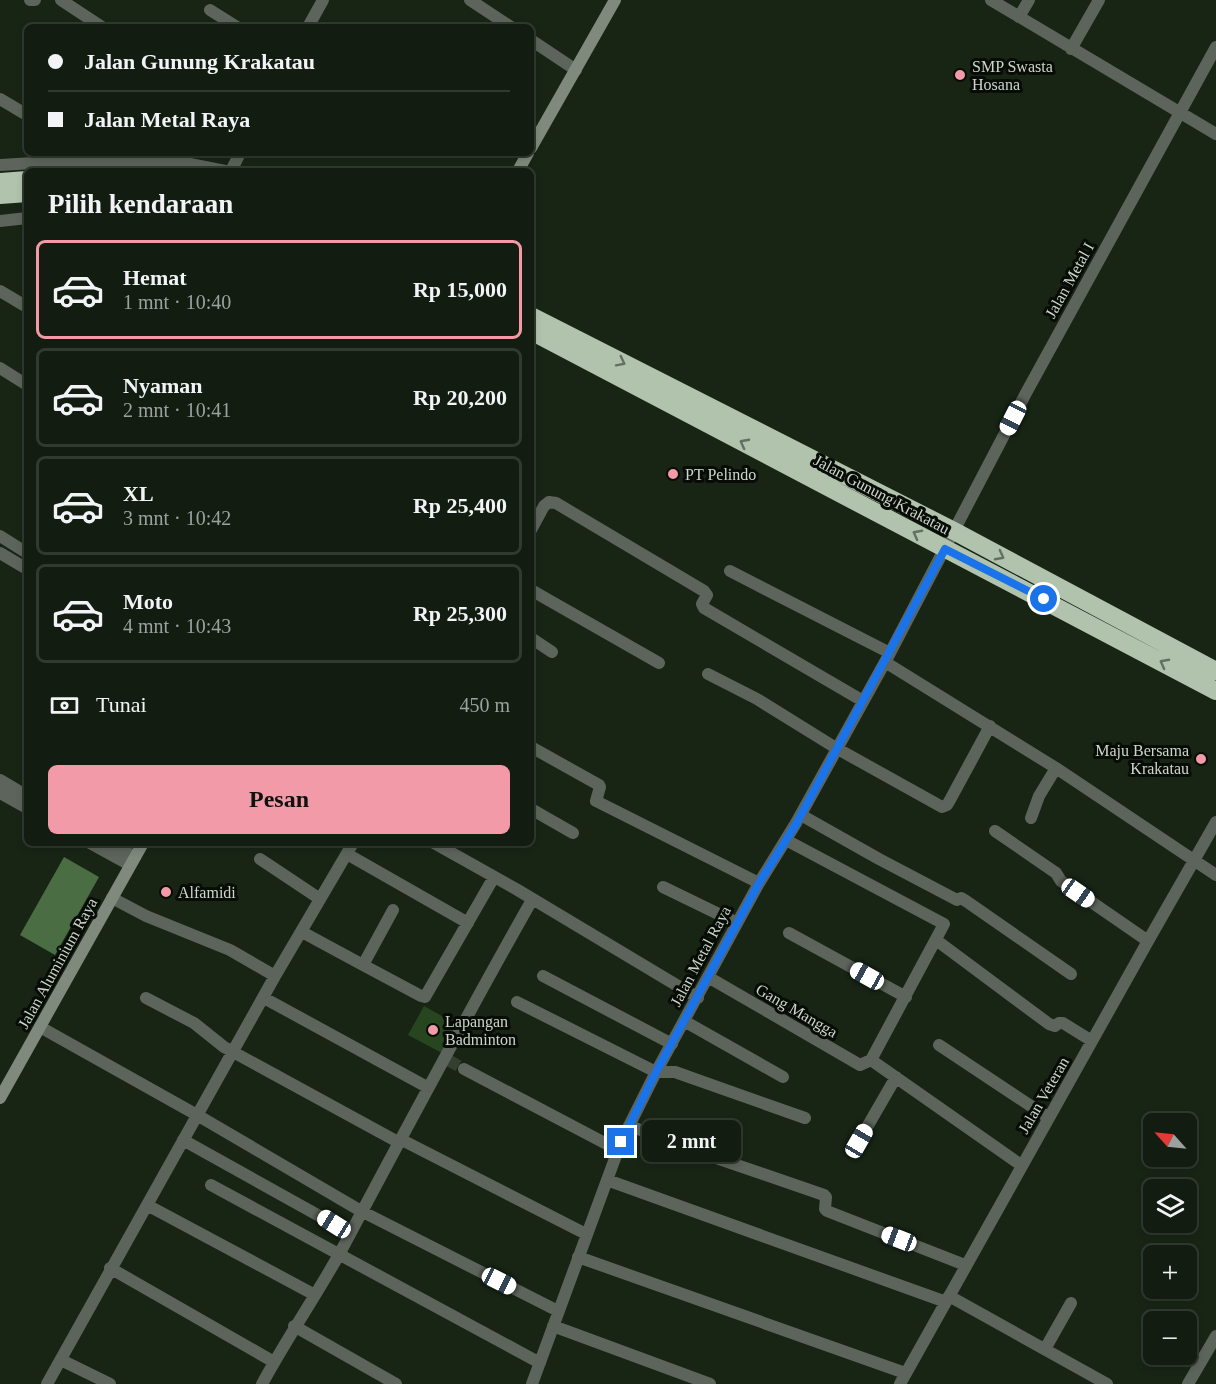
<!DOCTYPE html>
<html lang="id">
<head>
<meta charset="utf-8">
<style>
	:root { --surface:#121c10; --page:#1b2519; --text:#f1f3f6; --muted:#9ca19f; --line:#313a30; --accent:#f39aa8 }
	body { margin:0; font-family:"Times New Roman",serif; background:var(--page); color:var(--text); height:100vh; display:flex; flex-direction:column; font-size:22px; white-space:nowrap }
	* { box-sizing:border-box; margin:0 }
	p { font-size:20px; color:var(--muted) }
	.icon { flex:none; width:33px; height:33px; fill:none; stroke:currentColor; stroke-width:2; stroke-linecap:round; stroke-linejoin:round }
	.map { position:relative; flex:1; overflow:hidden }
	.sheet { position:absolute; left:24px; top:168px; width:510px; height:678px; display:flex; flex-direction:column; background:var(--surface); border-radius:9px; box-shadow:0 3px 9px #0003,0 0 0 2px var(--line) }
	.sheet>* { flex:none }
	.hud { position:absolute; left:24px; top:24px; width:510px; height:132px; border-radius:9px; box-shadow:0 3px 9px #0003,0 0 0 2px var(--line); display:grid; align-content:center; height:132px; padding:0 24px; background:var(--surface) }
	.needle { width:39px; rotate:297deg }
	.fabs { position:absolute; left:1143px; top:1113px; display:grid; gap:12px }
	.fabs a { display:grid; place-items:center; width:54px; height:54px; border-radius:9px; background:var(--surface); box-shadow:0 3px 9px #0003,0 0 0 2px var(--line); font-size:30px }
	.end { position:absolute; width:27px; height:27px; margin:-14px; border:8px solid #1a73e8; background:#fff; box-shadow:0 0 0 3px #fff }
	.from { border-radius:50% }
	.bubble { position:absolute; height:42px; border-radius:9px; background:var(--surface); box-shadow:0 3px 9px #0003,0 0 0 2px var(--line); font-size:20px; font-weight:700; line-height:42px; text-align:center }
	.car { position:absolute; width:18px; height:36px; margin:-18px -9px; border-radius:8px; box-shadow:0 0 4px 2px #0007; background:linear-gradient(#fff 24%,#345 0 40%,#fff 0 76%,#345 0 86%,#fff 0) }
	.hud b { display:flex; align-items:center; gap:21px; height:57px; font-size:22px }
	.hud b+b { border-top:2px solid var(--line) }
	.hud i { width:15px; height:15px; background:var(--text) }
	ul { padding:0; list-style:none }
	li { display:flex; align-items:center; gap:18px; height:99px; margin:0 12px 9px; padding:0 12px; border:3px solid var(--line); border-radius:9px }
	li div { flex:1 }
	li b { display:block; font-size:22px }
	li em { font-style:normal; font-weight:700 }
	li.active { border-color:var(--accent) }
	li>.icon { width:54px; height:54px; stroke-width:1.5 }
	h2 { padding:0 24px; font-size:27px; line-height:72px }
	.pay { display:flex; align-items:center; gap:15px; height:66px; padding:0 24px; font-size:22px }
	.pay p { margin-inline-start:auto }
	.button { display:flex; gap:12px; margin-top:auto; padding:12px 24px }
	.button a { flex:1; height:69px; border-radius:9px; background:var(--accent); color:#111; font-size:24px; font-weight:700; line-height:69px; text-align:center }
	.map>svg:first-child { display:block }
	.green { fill:#274620 }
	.water { fill:#4b6d43 }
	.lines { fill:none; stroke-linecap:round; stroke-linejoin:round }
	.street-tunnel { stroke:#334030; stroke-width:12; stroke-dasharray:12 6; stroke-linecap:butt }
	.street { stroke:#5d645b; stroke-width:12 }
	.secondary { stroke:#7f8a7d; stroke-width:12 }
	.highway { stroke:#b1c3ad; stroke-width:18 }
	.oneway { stroke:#647162 }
	.route { stroke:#1a73e8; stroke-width:8 }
	.poi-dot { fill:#f39aa8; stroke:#070c06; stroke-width:2 }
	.labels { text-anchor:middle; stroke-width:6; stroke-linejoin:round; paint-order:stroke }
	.poi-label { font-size:16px; fill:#cdd6cb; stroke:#070c06; text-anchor:start }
	.street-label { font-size:16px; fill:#cdd6cb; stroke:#070c06 }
</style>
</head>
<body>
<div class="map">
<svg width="1216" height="1384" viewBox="0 0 1216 1384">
	<rect width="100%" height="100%" fill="#182515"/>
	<!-- green -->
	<path class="green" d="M 424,1006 L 458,1025 L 442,1053 L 408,1035 Z"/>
	<!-- water -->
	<path class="water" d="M 64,857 L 99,877 L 55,955 L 20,935 Z"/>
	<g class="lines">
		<!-- street-tunnel -->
		<path class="street-tunnel" d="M 448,1060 L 464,1069"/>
		<!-- street -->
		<path class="street" d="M 30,0 L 35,0
			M 61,0 L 102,27
			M 470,0 L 511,27
			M 991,0 L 1216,134
			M 210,10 L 237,27
			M 1019,17 L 1029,0
			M 308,27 L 323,0
			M 531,40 L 576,70
			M 1071,49 L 1099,0
			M 0,99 L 27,115
			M 0,165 L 85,160 L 170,160 L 225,171
			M 231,171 L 240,153
			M 0,221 L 27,218
			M 0,291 L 27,307
			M 0,368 L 27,385
			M 531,530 L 544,506 L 549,502 L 556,503 L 704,591 L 707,595 L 702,604 L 704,608 L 863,701
			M 0,536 L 27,553
			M 0,553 L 27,569
			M 730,571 L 890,653
			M 531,590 L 659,663
			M 531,638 L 552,652
			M 885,662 L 1056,768 L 1216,875
			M 708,674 L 757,699 L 836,748 L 942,807 L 947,805 L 950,800 L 990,726
			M 531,747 L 599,785 L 600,787 L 596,801 L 759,883
			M 0,780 L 27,796
			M 0,793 L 27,808
			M 531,809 L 573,833
			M 801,815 L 879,859 L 957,900 L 961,898 L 966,901 L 1071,974
			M 1031,818 L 1039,796 L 1056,768
			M 995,831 L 1056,873 L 1061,881 L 1148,941
			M 786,840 L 944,924 L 871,1060
			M 90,843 L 130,865
			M 110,843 L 135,857
			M 434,843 L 516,889 L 698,998
			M 347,854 L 468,923
			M 260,859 L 320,899
			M 663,887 L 737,923
			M 112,898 L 146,916 L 230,950 L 275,976
			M 393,910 L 363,965 L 421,996 L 425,997 L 494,877
			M 302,932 L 363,965
			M 789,933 L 906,997
			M 936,940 L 1049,1024 L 1055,1026 L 1059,1023 L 1063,1023 L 1092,1041
			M 543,976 L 672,1044
			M 708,977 L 860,1065 L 871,1060
			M 146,998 L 194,1023 L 224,1047 L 398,1142
			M 264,998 L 427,1087
			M 517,1002 L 656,1072 L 675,1072 L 805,1118
			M 684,1021 L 783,1077
			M 40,1027 L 197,1115 L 361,1211 L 558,1311
			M 939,1045 L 1049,1118
			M 871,1060 L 1021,1165
			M 464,1069 L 618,1150
			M 630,1126 L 690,1149 L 824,1195 L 826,1197 L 825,1209 L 827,1211 L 965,1265
			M 400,1139 L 586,1234
			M 183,1140 L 350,1233
			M 859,1141 L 896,1077
			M 607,1180 L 946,1302
			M 211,1185 L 540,1363
			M 147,1205 L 315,1295
			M 578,1257 L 905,1373
			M 110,1268 L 274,1362
			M 949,1296 L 1107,1384
			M 294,1326 L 396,1384
			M 553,1326 L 710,1384
			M 1045,1349 L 1071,1303
			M 61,1360 L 110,1384
			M 47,1384 L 275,976 L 353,843
			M 262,1384 C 287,1338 316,1296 341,1251 C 404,1133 466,1016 532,900
			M 532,1384 L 621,1142 L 656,1072 L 759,883 L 796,823 L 890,653 L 1026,393 L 1216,47
			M 900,1384 L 1148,941 L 1216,822
			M 1188,1384 L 1216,1336"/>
		<!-- secondary -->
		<path class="secondary" d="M 531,148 L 615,0
			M 518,171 L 528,153
			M 0,1098 L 143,843"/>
		<!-- highway -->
		<path class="highway" d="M 0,182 L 27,180
			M 0,195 L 27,193
			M 531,316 L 954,531 L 1216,671
			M 531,331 L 1216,691"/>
	</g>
	<!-- one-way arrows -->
	<defs><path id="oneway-chevron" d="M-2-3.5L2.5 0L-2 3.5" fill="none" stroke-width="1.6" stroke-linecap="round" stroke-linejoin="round" transform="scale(1.5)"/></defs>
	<g class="oneway">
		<use href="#oneway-chevron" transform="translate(621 362) rotate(27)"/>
		<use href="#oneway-chevron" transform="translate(744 443) rotate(-152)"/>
		<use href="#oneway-chevron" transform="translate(917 534) rotate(-152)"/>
		<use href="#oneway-chevron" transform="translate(1000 556) rotate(28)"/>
		<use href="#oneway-chevron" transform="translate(1164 663) rotate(-152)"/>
	</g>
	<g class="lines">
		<!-- route -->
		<path class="route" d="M 621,1142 L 656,1072 L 759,883 L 796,824 L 945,549 L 1044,599"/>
	</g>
	<!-- markers -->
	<g class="poi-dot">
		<circle cx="960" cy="75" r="6"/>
		<circle cx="673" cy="474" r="6"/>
		<circle cx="1201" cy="759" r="6"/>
		<circle cx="166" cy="892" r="6"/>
		<circle cx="433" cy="1030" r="6"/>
	</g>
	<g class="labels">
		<!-- poi labels -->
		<g class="poi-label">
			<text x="972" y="72">SMP Swasta<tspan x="972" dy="18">Hosana</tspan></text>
			<text x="685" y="480">PT Pelindo</text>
			<text x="1189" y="756" text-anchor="end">Maju Bersama<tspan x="1189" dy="18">Krakatau</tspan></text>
			<text x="178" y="898">Alfamidi</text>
			<text x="445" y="1027">Lapangan<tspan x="445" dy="18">Badminton</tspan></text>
		</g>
		<!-- street labels -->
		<g class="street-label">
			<text transform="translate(1069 280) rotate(-61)" y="6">Jalan Metal I</text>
			<text transform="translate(882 494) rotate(28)" y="6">Jalan Gunung Krakatau</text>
			<text transform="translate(700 956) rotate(-62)" y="6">Jalan Metal Raya</text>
			<text transform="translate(57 963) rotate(-61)" y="6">Jalan Aluminium Raya</text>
			<text transform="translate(797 1010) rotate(30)" y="6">Gang Mangga</text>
			<text transform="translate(1043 1095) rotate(-60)" y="6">Jalan Veteran</text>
		</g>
	</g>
</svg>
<div class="fabs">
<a><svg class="needle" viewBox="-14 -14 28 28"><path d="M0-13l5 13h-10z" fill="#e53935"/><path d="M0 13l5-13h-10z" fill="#9ca19f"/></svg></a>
<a><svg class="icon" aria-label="layers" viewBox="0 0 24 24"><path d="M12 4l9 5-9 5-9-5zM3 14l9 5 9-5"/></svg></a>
<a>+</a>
<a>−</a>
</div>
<i class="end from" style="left:1044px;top:599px"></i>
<i class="end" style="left:621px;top:1142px"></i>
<div class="bubble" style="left:642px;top:1120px;width:99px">2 mnt</div>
<i class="car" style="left:1013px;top:418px;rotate:207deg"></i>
<i class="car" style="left:1078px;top:893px;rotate:125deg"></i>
<i class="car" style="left:867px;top:976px;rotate:299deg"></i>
<i class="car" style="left:859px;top:1141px;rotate:30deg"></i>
<i class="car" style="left:334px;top:1224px;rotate:302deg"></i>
<i class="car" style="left:899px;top:1239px;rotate:291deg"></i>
<i class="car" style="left:499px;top:1281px;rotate:117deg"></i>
<div class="hud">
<b><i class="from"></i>Jalan Gunung Krakatau</b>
<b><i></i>Jalan Metal Raya</b>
</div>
<section class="sheet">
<h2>Pilih kendaraan</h2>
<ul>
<li class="active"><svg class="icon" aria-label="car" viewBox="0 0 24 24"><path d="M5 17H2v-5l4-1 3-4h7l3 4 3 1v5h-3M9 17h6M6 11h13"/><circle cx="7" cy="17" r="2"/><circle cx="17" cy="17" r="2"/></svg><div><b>Hemat</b><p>1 mnt · 10:40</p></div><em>Rp 15,000</em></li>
<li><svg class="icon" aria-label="car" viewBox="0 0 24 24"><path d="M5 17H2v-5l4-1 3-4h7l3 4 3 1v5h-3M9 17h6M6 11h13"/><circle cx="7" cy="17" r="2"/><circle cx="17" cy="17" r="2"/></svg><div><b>Nyaman</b><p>2 mnt · 10:41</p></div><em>Rp 20,200</em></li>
<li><svg class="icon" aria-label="car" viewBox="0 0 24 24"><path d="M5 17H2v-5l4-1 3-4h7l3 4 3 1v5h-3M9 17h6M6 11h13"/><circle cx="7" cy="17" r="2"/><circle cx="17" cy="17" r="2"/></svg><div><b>XL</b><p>3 mnt · 10:42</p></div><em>Rp 25,400</em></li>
<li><svg class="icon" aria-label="car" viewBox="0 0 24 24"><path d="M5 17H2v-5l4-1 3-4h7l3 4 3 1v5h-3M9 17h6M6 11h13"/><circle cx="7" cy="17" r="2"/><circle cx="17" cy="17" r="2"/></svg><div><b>Moto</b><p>4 mnt · 10:43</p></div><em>Rp 25,300</em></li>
</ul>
<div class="pay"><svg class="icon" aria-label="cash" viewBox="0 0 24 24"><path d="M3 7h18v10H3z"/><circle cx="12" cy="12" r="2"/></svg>Tunai<p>450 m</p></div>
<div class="button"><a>Pesan</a></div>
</section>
</div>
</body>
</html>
